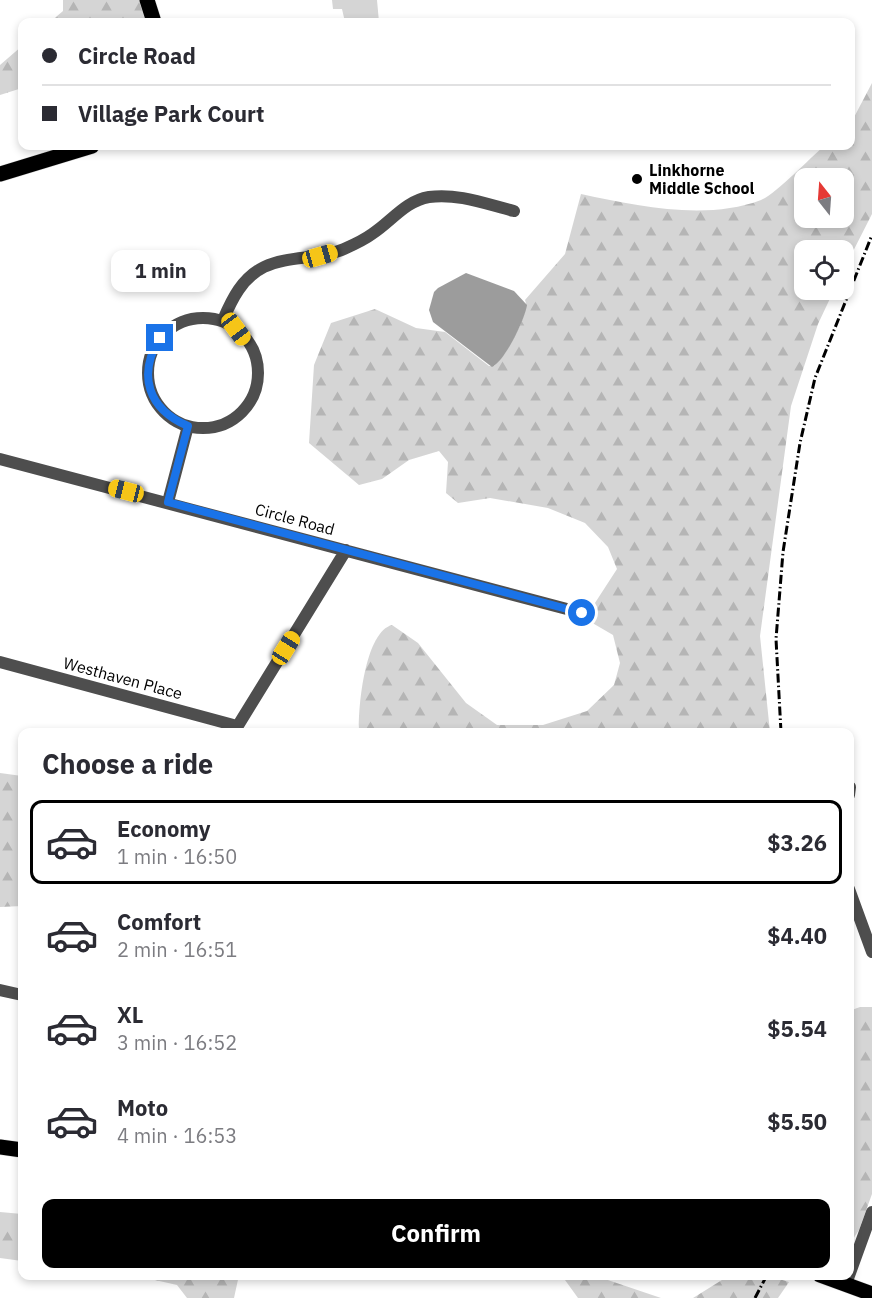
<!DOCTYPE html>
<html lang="en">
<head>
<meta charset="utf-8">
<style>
	:root { --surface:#fff; --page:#f2f2f3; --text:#2b2b33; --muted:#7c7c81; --line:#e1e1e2; --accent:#000 }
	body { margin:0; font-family:"IBM Plex Sans",sans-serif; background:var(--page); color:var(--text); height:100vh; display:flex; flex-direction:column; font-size:22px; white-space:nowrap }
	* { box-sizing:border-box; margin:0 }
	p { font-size:20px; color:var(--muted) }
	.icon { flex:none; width:33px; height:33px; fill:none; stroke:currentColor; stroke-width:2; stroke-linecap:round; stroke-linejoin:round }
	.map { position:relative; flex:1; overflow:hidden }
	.details { position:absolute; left:18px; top:728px; width:836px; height:552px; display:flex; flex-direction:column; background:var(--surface); border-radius:12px; box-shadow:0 3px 9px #0003 }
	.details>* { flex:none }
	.guide { position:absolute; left:18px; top:18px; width:837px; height:132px; border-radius:12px; box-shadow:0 3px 9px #0003; display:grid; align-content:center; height:132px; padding:0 24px; background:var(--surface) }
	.needle { width:39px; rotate:343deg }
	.controls { position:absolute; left:794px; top:168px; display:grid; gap:12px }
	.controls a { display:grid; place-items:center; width:60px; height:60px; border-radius:12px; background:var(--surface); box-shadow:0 3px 9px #0003; font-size:30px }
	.end { position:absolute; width:27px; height:27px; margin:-14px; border:8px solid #1a73e8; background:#fff; box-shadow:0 0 0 3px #fff }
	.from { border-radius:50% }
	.bubble { position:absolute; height:42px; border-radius:12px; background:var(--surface); box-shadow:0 3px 9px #0003; font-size:20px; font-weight:700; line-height:42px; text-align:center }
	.car { position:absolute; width:18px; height:36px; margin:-18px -9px; border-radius:8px; box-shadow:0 0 4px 2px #0007; background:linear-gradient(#f5c518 24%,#345 0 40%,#f5c518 0 76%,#345 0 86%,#f5c518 0) }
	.guide b { display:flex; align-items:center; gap:21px; height:57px; font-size:22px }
	.guide b+b { border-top:2px solid var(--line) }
	.guide i { width:15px; height:15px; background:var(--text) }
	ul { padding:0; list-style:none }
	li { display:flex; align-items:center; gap:18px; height:84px; margin:0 12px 9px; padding:0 12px; border:3px solid transparent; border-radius:12px }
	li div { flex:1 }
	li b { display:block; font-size:22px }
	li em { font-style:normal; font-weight:700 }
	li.selected { border-color:var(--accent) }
	li>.icon { width:54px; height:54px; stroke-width:1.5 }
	h2 { padding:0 24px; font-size:27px; line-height:72px }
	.action { display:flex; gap:12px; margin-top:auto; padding:12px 24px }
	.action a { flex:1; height:69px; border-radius:12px; background:var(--accent); color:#fff; font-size:24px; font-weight:700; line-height:69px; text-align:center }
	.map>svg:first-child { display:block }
	.green { fill:#d5d5d5 }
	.forest { fill:url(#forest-firs); fill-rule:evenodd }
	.water { fill:#9c9c9c }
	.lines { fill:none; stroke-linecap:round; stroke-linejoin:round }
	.major-casing { stroke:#dbdbdb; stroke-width:16 }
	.minor { stroke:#4e4e4e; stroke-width:12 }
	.major { stroke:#000; stroke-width:15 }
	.rail { stroke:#000; stroke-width:3; stroke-dasharray:9 3 1.5 3; stroke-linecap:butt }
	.route { stroke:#1a73e8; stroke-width:8 }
	.poi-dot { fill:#000; stroke:#fff; stroke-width:2 }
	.labels { text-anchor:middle; stroke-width:4.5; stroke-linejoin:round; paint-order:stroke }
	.poi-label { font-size:16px; font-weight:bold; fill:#000; stroke:#fff; text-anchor:start }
	.street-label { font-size:16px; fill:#000; stroke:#fff }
</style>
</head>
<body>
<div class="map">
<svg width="872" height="1298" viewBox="0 0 872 1298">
	<defs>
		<pattern id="forest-firs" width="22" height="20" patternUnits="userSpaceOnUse" patternTransform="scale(1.5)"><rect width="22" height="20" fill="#d5d5d5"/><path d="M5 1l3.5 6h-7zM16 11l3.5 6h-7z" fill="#b5b5b5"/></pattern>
	</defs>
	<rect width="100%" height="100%" fill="#fff"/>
	<!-- green -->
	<path class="green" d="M 332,0 L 377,0 L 379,22 L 345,22 L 342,9 L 333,9 Z"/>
	<!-- forest -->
	<path class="forest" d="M 63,0 L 141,0 L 148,22 L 50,22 L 63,11 Z
		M 22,46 L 22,88 L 0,95 L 0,65 Z
		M 872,83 L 872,214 L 843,271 L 843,250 L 804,250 L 804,290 L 834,290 L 818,324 L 791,406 L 760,636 L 770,732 L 359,732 C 358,707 365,632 392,625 L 418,643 L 466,703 L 497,725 L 543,725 L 587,711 L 614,685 L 620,663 L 613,635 L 589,621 L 593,606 L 617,569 L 608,547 L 585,523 L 548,508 L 490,498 L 458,503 L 446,493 L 448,462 L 439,451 L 409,460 L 382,479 L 359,485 L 309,443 L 314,365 L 331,323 L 375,309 L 416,328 L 445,332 L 489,366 L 494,366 C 504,358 531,312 525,300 L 565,254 L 581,194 C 637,206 706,221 761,200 C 776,194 810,158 824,146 L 850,146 L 851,123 ZM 804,178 L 843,178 L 843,218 L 804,218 Z
		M 0,773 L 22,776 L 22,906 L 0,907 Z
		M 860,1007 L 872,1007 L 872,1194 L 859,1230 L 849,1245 L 849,1011 Z
		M 0,1212 L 22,1214 L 22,1261 L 0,1258 Z
		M 133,1275 L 239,1275 L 234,1298 L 187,1298 L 177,1285 Z
		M 572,1275 L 593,1275 L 661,1298 L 578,1298 L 565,1280 Z
		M 730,1275 L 766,1275 L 789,1282 L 778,1298 L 693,1298 Z"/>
	<!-- water -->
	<path class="water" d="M 466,273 L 514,291 L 527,305 C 525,319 505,361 492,367 L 433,322 L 429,310 L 434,292 L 438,288 Z"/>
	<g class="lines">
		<defs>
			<path id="major" d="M 147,0 L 154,22
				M 0,174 L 92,146
				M 0,1147 L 22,1150
				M 820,1275 L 872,1294"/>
		</defs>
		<!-- major casing -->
		<use href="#major" class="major-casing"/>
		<!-- minor -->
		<path class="minor" d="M148 373a55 55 0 1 1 110 0a55 55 0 1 1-110 0Z
			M 223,320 C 232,299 242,278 264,267 C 289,255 319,260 344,249 C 353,245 364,240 372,234 C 391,222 405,201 429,197 C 458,193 486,204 514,211
			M 0,459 L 582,613
			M 168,502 L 188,426
			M 0,662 L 237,726
			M 234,732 L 346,550
			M 849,795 L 850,787
			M 849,889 L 872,952
			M 0,990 L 22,995
			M 846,1284 L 872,1212"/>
		<!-- major -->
		<use href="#major" class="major"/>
		<!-- rail -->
		<path class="rail" d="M 781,732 L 776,639 L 783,552 L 800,443 L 815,378 L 872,235
			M 755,1298 L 767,1275"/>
	</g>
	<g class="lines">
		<!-- route -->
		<path class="route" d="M 160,338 C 137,375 148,409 188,426 L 168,502 L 582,613"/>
	</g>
	<!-- markers -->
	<circle class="poi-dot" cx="637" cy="179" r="6"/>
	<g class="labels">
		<!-- poi labels -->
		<g class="poi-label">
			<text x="649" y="176">Linkhorne<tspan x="649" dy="18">Middle School</tspan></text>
		</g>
		<!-- street labels -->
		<g class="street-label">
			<text transform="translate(295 519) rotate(15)" y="6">Circle Road</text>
			<text transform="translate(123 678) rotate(15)" y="6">Westhaven Place</text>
		</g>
	</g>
</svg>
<div class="controls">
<a><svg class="needle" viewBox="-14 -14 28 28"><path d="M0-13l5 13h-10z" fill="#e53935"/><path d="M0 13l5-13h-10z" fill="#7c7c81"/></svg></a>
<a><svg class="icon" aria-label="locate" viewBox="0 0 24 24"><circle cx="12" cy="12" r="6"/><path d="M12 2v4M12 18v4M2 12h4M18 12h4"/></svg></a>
</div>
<i class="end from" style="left:582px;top:613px"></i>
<i class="end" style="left:160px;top:338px"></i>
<div class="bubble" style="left:111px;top:250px;width:99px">1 min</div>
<i class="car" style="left:320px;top:256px;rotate:74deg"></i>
<i class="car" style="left:236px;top:329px;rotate:143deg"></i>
<i class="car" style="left:126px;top:491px;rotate:284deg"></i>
<i class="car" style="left:286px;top:648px;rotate:32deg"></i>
<div class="guide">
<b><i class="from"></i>Circle Road</b>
<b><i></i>Village Park Court</b>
</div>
<section class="details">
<h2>Choose a ride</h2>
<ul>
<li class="selected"><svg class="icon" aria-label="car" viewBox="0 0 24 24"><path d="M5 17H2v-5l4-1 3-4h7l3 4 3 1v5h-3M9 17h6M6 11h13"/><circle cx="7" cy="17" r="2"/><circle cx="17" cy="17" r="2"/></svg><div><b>Economy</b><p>1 min · 16:50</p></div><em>$3.26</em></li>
<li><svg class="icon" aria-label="car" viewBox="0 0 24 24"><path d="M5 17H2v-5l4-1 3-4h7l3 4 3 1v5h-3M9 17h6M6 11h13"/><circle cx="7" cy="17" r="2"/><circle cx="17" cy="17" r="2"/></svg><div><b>Comfort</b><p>2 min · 16:51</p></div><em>$4.40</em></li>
<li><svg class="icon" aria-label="car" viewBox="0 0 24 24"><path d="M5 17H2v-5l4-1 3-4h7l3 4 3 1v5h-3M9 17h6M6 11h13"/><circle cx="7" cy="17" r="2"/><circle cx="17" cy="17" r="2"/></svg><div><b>XL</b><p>3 min · 16:52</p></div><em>$5.54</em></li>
<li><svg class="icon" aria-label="car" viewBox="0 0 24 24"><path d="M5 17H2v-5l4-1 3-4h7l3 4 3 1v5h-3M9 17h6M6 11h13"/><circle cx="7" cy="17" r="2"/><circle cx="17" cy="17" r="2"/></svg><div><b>Moto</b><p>4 min · 16:53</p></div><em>$5.50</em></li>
</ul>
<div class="action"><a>Confirm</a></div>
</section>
</div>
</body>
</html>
